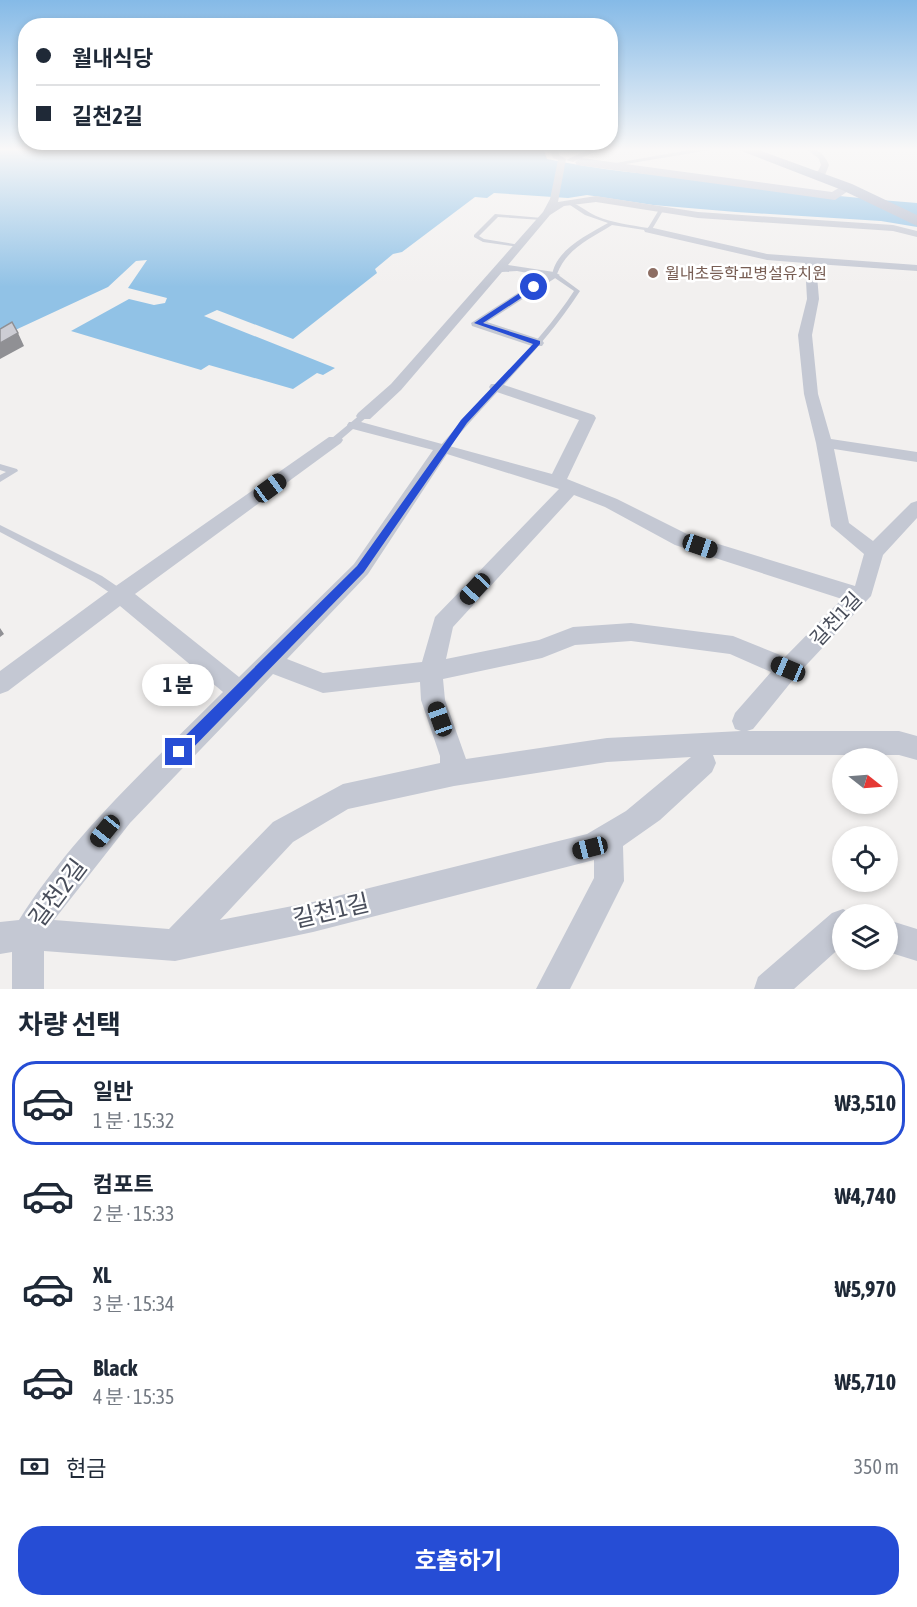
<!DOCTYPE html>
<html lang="ko">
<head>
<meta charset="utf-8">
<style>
	:root { --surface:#fff; --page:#f6f6f7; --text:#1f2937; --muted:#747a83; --line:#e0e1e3; --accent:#264dd5 }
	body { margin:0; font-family:"Asap Condensed","Noto Sans KR",sans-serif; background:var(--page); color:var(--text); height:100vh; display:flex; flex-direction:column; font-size:22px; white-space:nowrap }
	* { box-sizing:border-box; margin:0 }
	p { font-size:20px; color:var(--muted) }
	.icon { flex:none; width:33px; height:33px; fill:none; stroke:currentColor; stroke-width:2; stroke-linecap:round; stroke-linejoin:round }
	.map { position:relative; height:989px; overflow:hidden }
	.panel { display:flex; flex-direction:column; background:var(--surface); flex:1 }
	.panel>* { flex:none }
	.top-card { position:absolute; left:18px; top:18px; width:600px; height:132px; border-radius:24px; box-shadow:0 3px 9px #0003; display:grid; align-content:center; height:132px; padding:0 18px; background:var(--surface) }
	.needle { width:39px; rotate:107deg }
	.fabs { position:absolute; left:832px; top:748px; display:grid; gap:12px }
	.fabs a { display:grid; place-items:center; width:66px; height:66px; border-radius:50%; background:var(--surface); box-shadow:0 3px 9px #0003; font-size:30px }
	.end { position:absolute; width:27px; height:27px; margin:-14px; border:8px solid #264dd5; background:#fff; box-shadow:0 0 0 3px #fff }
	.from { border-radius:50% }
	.bubble { position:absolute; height:42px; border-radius:21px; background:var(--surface); box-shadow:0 3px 9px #0003; font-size:20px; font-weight:700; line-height:42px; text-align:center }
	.car { position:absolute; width:18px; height:36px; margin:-18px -9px; border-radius:8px; box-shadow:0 0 4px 2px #0007; background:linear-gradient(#222 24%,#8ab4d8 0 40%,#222 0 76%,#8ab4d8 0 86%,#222 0) }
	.top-card b { display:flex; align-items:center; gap:21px; height:57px; font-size:22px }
	.top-card b+b { border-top:2px solid var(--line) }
	.top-card i { width:15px; height:15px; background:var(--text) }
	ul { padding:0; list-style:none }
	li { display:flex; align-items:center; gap:18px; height:84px; margin:0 12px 9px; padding:0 6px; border:3px solid transparent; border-radius:24px }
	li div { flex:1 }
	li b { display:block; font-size:22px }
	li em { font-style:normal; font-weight:700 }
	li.on { border-color:var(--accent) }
	li>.icon { width:54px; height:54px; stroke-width:1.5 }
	h2 { padding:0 18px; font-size:27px; line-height:72px }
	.pay { display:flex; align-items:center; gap:15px; height:66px; padding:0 18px; font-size:22px }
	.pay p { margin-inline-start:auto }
	.primary-button { display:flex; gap:12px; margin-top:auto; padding:12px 18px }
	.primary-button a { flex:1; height:69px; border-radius:24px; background:var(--accent); color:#fff; font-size:24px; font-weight:700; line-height:69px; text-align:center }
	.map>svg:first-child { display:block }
	.water { fill:#91c2e6 }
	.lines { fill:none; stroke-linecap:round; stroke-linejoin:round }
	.lane { fill:#c4c8d3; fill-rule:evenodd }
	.street { fill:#c4c8d3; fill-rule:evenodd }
	.secondary { fill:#c3c8d7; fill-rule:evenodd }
	.primary { fill:#b1b9cc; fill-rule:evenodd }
	.shaded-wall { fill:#909094 }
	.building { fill:#cdcdd4; stroke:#909094; stroke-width:1.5 }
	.route { fill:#264dd5 }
	.education-dot { fill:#8d6e63; stroke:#fff; stroke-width:2 }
	.labels { text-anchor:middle; stroke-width:5; stroke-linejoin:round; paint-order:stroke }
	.far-education-label { font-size:16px; fill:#785e54; stroke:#fff; text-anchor:start }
	.street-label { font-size:20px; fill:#494e5b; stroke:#fff }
	.near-street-label { font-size:24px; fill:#494e5b; stroke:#fff }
</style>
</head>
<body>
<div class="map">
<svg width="917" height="989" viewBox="0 0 917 989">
	<rect width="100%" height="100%" fill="#f2f0ef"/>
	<!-- water -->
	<path class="water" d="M 0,148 L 543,148 L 547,159 C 598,170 649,174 702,180 C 774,188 845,198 917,203 L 917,227 L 881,221 L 736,212 L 653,205 L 587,195 L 568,198 L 494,193 L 487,198 L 475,197 L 402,252 L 393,254 L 375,269 L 377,273 L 293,339 L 217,310 L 204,316 L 335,368 L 323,375 L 317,373 L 293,389 L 209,365 L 201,370 L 71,331 L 129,299 L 154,305 L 165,303 L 167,298 L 128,288 L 147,260 L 136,261 L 108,287 L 11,332 L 0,329 Z"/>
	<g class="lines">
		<!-- lane -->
		<path class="lane" d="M 567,201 C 577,203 587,212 596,216 C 613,223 630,225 648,228 L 660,208 L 664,209 L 651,231 L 612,225 C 590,239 567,248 557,274 L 580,291 C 542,350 490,396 446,450 L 440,450 L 439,448 L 440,446 C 484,394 536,349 574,291 L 552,276 C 555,250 587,235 608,223 L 585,215 L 567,203 Z
			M 495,214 L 542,218 L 544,219 L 542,220 L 498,217 L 479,236 L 484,239 L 520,245 L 520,247 L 483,242 L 474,237 L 474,235 Z
			M 361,414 L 364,414 L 368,416 L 338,442 L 332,442 L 331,440 L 332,438 Z
			M 0,464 L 17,469 L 18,471 L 0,482 L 0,475 L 6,472 L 0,470 Z
			M 0,525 L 102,576 L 124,591 L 125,594 L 124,597 L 120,598 L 116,597 L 94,582 L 0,532 Z"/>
		<!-- street -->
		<path class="street" d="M 549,148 L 557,148 L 559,155 L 566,159 L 558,202 L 596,196 L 698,212 L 893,225 L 917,231 L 917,237 L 893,231 L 698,218 L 596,202 L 564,206 L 550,215 L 508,265 L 554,272 L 560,275 L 487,322 L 542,340 L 544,343 L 542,346 L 532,346 L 472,326 L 471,323 L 544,276 L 517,271 L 502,272 L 401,390 L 370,419 L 358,419 L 356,416 L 358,413 L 391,384 L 543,212 L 550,199 L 558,160 L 553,158 Z
			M 592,148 L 603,148 L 573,162 L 566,160 Z
			M 701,148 L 722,148 L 608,167 L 604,165 Z
			M 806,148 C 818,148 824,154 829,165 L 825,175 L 812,177 L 812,173 L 818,171 L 821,165 L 819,159 Z
			M 649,227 L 767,254 L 917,265 L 917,271 L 816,264 L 819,299 L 812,335 L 818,394 L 831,439 L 917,452 L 917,462 L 834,449 L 849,523 L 873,541 L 911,503 L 917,501 L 917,518 L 883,555 L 871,596 L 796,676 L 753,729 L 747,731 L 899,731 L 917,736 L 917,760 L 899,755 L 713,755 L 716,763 L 712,772 L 660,820 L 623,846 L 624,881 L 570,989 L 536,989 L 594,878 L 594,860 L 313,932 L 175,961 L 44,951 L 44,989 L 12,989 L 12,952 L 0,954 L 0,922 L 19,920 C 74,833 151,764 223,692 L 120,606 L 8,691 L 0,694 L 0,671 L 113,588 L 329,437 L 341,437 L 343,440 L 341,443 L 135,594 L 239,677 L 354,564 L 433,450 L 349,428 L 347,425 L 349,422 L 361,422 L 552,474 L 579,420 L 491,390 L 489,387 L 491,384 L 501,384 L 594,415 L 596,418 L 567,479 L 617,499 L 689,535 L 855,586 L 864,554 L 831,526 L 816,443 L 804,394 L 798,335 L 807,299 L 805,263 L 767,260 L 645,232 L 644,230 ZM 447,454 L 559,489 L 435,617 L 422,662 L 323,673 L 287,659 L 368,574 ZM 574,495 L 605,507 L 675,545 L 842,599 L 785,657 L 733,636 L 631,623 L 573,627 L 539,640 L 446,659 L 453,627 ZM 631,641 L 730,654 L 771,672 L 735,713 L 732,721 L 735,729 L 741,731 L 607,738 L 466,759 L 445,700 L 443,679 L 542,658 L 575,645 ZM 273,674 L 323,693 L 420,682 L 421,700 L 440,756 L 440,763 L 343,784 L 273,822 L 169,929 L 54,920 L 130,823 ZM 691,757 L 626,811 L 587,834 L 313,902 L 220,920 L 293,842 L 348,809 L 454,786 L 607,762 Z
			M 843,909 L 855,915 L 843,915 L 843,945 L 794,989 L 754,989 L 758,977 L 832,913 Z
			M 888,920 L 917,929 L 917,961 L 888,952 Z"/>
		<!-- secondary -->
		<path class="secondary" d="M 581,158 L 832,192 L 847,183 L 854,187 L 835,200 L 577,165 L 575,162 Z"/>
		<!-- primary -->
		<path class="primary" d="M 734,148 L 753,148 L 852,184 L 917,215 L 917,226 L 842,190 Z"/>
	</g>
	<!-- shaded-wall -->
	<path class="shaded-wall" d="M 18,333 L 24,346 L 0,359 L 0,343 Z
		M 0,628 L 4,634 L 0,637 Z"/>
	<!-- building -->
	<path class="building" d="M 12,322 L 18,333 L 0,343 L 0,329 Z"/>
	<!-- sky -->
	<linearGradient id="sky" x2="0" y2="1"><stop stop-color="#85bae7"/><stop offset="0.52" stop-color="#f9f8f8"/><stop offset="1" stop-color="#f9f8f8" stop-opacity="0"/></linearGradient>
	<rect width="917" height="287" fill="url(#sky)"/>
	<!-- route -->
	<path class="route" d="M 532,285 L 538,287 L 483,323 L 540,341 L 540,344 L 467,423 L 364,572 L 184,757 L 179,759 L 174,757 L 172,752 L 174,747 L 357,566 L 461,420 L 533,344 L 474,323 Z"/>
	<!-- markers -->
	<circle class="education-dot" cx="653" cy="273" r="6"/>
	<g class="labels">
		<!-- far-education labels -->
		<g class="far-education-label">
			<text x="665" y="279">월내초등학교병설유치원</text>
		</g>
		<!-- street labels -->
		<g class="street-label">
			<text transform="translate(836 619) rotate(-47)" y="7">길천1길</text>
		</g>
		<!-- near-street labels -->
		<g class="near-street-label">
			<text transform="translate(58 893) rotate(-53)" y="8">길천2길</text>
			<text transform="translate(331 911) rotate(-13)" y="8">길천1길</text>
		</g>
	</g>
</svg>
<div class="fabs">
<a><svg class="needle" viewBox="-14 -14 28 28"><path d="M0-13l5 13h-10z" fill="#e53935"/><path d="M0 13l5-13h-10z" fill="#747a83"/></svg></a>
<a><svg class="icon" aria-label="locate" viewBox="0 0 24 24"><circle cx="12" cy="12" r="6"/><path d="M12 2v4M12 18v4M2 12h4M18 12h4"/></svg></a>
<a><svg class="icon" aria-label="layers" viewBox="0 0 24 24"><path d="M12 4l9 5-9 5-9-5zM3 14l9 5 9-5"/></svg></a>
</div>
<i class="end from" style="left:534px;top:287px"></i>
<i class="end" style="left:179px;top:752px"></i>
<div class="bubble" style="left:142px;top:664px;width:72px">1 분</div>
<i class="car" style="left:270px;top:488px;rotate:54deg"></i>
<i class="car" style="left:700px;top:546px;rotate:109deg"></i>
<i class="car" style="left:475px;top:589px;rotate:223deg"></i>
<i class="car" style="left:788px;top:669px;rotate:293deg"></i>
<i class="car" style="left:440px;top:719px;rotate:340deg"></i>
<i class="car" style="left:105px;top:831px;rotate:219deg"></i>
<i class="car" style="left:590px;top:848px;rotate:256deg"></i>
<div class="top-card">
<b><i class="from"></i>월내식당</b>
<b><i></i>길천2길</b>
</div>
</div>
<section class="panel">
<h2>차량 선택</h2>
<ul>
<li class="on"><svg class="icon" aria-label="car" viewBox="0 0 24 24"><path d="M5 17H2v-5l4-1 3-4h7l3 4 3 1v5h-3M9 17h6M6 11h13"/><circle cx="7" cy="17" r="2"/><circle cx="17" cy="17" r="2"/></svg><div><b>일반</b><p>1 분 · 15:32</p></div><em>₩3,510</em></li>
<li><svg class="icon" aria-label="car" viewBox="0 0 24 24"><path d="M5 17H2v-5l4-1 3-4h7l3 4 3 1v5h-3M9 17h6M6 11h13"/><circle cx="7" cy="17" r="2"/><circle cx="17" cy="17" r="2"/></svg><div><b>컴포트</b><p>2 분 · 15:33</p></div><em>₩4,740</em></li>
<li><svg class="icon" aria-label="car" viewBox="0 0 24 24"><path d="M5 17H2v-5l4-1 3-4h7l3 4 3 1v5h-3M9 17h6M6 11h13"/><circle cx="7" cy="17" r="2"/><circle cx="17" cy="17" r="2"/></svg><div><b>XL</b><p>3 분 · 15:34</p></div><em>₩5,970</em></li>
<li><svg class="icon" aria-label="car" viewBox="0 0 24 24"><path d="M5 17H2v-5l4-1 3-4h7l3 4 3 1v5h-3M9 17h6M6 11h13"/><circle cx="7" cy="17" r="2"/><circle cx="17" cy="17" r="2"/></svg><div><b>Black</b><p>4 분 · 15:35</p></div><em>₩5,710</em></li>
</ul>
<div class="pay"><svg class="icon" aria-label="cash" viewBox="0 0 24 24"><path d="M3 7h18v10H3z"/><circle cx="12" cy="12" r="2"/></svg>현금<p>350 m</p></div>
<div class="primary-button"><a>호출하기</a></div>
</section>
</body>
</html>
